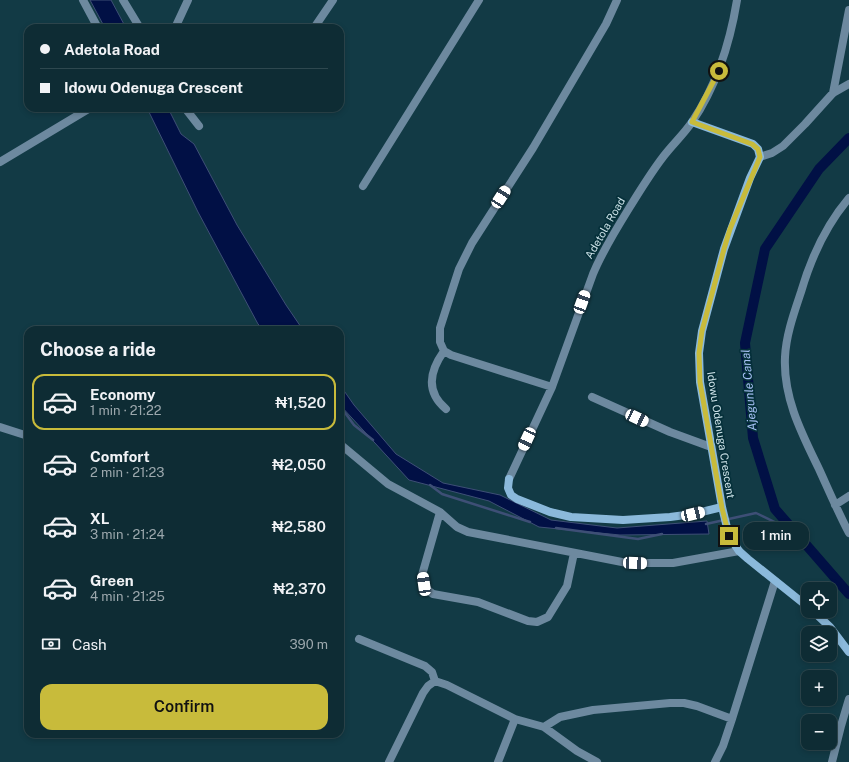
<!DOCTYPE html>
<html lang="en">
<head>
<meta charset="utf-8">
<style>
	:root { --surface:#0e2c34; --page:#17343c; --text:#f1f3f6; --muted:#9ba7ac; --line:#2e484f; --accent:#c8bb3b }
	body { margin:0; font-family:"Public Sans",sans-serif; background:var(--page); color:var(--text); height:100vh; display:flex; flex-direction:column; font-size:15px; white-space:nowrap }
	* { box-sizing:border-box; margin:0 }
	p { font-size:13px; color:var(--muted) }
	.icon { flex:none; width:22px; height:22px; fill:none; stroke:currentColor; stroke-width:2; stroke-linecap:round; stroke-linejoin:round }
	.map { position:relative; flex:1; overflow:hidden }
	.sheet { position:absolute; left:24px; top:326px; width:320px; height:412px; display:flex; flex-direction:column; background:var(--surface); border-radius:12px; box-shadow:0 2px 6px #0003,0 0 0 1px var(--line) }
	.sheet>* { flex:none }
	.banner { position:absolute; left:24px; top:24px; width:320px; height:88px; border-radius:12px; box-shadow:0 2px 6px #0003,0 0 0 1px var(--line); display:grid; align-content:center; height:88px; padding:0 16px; background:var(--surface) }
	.fabs { position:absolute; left:801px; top:582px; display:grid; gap:8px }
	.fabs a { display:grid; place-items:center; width:36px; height:36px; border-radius:8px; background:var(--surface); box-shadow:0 2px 6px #0003,0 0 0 1px var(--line); font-size:20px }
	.end { position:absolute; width:18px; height:18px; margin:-9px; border:5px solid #c8bb3b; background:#111; box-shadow:0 0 0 2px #111 }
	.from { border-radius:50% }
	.bubble { position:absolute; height:28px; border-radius:12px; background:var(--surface); box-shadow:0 2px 6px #0003,0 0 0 1px var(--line); font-size:13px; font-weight:600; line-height:28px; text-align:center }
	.car { position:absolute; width:12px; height:24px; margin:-12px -6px; border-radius:5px; box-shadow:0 0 3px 1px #0007; background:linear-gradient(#fff 24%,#345 0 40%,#fff 0 76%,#345 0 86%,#fff 0) }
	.banner b { display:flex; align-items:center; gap:14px; height:38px; font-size:15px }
	.banner b+b { border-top:1px solid var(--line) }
	.banner i { width:10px; height:10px; background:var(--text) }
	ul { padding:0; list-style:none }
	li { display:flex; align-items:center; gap:12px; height:56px; margin:0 8px 6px; padding:0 8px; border:2px solid transparent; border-radius:12px }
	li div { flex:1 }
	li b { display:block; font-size:15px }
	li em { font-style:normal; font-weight:600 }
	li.on { border-color:var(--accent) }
	li>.icon { width:36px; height:36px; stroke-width:1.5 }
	h2 { padding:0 16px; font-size:18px; line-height:48px }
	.pay { display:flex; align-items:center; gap:10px; height:44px; padding:0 16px; font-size:15px }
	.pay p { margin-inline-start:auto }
	.primary-button { display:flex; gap:8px; margin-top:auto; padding:8px 16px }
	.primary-button a { flex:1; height:46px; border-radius:12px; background:var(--accent); color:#111; font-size:16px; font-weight:600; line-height:46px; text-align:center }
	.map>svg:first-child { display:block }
	.water { fill:#011045; stroke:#3e4f76 }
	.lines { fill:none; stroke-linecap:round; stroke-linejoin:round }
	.stream { stroke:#3e4f76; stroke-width:2.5 }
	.canal { stroke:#011045; stroke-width:10 }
	.street { stroke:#6d899f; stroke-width:8 }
	.secondary { stroke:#8bb9db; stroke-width:8 }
	.route { stroke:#c8bb3b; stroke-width:5 }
	.labels { text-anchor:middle; stroke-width:3.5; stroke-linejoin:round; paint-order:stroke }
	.street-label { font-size:11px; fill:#cee3e9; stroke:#05303a }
	.water-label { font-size:12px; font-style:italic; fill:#a5bff3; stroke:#05303a }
</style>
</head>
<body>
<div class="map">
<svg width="849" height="762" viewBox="0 0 849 762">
	<rect width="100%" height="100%" fill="#123a45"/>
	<!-- water -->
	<path class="water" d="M 90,0 L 111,0 L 126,28 L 105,28 Z
		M 147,108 L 168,108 L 181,134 L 194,144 L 237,225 L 286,305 L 303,330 L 264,330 L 258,324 L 198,212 Z
		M 340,385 L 354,405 L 396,454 L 443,483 L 500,495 L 551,520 L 617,528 L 707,521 L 709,534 L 620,535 L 539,527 L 489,501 L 409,480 L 340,405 Z"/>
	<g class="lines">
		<!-- stream -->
		<path class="stream" d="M 340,406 L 354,425 L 373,440
			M 430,485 L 442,494 L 530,522
			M 706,524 L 756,513 L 795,532
			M 556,528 L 638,539 L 662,534"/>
		<!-- canal -->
		<path class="canal" d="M 849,138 L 819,169 L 765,249 L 745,343 L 753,438 L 775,509 L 849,594"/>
		<!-- street -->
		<path class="street" d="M 83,0 L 98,28
			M 123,0 L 140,28
			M 175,28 L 188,0
			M 314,28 L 333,0
			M 833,93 L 849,10
			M 185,108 L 199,126
			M 760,157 L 772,153 L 783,146 L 805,124 L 833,93 L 849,84
			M 0,162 L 90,108
			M 363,186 L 479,0
			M 849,198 C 826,225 811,258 801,292 C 794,313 786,335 785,357 C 783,398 802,434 819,469 C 829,491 838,512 849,533
			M 444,351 C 429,372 426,392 446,409
			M 552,387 L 451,355 L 444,351 L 440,342 L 440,328 L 459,269 L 472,243 L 533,148 L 606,24 L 617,0
			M 592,397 L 670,432 L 711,447
			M 0,427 L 28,436
			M 340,444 L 388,484 L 440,512 L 457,527 L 468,532 L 627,563 L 673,563 L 739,551
			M 509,479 L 552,387 L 593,274 C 602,252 615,231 628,210 C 639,192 650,174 663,157 C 672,145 684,134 692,122 C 717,85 730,43 737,0
			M 835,505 L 849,496
			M 440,512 L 422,575 C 424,584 425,589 433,594 L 478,602 L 528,621 L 537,622 L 548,617 L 567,586 L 574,553
			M 359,639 L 425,666 L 432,672 L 435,681
			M 544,727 L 560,717 L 593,710 L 670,703 L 684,703 L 697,706 L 732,719
			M 389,762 L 423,693 L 428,686 L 435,681 L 447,685 L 515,719 L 544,727 L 577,751 L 597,762
			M 498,762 L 515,719
			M 715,762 L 723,746 L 732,719 L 775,581
			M 832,762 L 841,726 L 849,699"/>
		<!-- secondary -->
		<path class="secondary" d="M 692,122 L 753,144 L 758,149 L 760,157 L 750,178 L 724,249 L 702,331 L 699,353 L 700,382 L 722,507 L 729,536 L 739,551 L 748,559 L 808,607
			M 509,479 L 508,488 L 511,495 L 517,499 L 550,512 L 571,517 L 623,520 L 670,517 L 693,514 L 722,507
			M 813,611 L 830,627 L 849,652"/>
	</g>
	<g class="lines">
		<!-- route -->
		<path class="route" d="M 719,71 L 692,122 L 752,144 L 758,149 L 760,157 L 730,229 L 724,249 L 702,331 L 699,353 L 700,382 L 722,508 L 729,536"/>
	</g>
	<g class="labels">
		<!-- street labels -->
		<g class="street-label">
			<text transform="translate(605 228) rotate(-60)" y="4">Adetola Road</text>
			<text transform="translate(721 435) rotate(81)" y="4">Idowu Odenuga Crescent</text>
		</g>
		<!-- water labels -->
		<g class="water-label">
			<text transform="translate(749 390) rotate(-95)" y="4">Ajegunle Canal</text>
		</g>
	</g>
</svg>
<div class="fabs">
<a><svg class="icon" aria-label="locate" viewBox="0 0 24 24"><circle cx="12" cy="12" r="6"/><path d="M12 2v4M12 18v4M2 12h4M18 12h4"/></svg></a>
<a><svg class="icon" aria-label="layers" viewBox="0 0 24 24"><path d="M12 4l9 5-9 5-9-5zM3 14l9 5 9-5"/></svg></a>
<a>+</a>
<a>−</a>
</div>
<i class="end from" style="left:719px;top:71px"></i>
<i class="end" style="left:729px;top:536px"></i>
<div class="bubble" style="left:743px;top:522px;width:66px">1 min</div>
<i class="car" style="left:501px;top:197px;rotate:33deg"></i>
<i class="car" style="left:582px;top:302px;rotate:20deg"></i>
<i class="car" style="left:637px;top:418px;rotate:115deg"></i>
<i class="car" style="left:527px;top:439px;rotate:205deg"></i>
<i class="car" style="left:693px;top:514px;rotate:77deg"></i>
<i class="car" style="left:635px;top:563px;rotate:92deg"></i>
<i class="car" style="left:424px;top:584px;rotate:352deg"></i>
<div class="banner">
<b><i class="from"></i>Adetola Road</b>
<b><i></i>Idowu Odenuga Crescent</b>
</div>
<section class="sheet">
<h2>Choose a ride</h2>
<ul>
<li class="on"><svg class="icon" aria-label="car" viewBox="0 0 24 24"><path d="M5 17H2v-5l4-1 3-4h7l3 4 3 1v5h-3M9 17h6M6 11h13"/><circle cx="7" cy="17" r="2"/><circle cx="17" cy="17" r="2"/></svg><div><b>Economy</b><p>1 min · 21:22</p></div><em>₦1,520</em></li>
<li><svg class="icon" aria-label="car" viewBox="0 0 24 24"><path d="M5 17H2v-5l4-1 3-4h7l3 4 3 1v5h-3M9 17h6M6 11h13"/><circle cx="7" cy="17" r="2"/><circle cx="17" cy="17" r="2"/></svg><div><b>Comfort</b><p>2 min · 21:23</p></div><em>₦2,050</em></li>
<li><svg class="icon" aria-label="car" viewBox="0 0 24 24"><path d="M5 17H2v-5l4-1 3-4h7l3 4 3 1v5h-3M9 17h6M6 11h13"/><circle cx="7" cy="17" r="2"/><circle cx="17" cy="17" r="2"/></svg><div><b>XL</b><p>3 min · 21:24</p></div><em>₦2,580</em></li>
<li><svg class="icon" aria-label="car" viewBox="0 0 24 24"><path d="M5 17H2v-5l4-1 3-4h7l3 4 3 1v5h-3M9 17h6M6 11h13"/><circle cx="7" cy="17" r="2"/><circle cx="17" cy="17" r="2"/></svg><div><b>Green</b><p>4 min · 21:25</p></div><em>₦2,370</em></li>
</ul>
<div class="pay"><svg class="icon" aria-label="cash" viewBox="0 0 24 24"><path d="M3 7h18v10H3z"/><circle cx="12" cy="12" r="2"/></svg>Cash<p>390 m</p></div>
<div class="primary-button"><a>Confirm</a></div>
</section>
</div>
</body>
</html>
